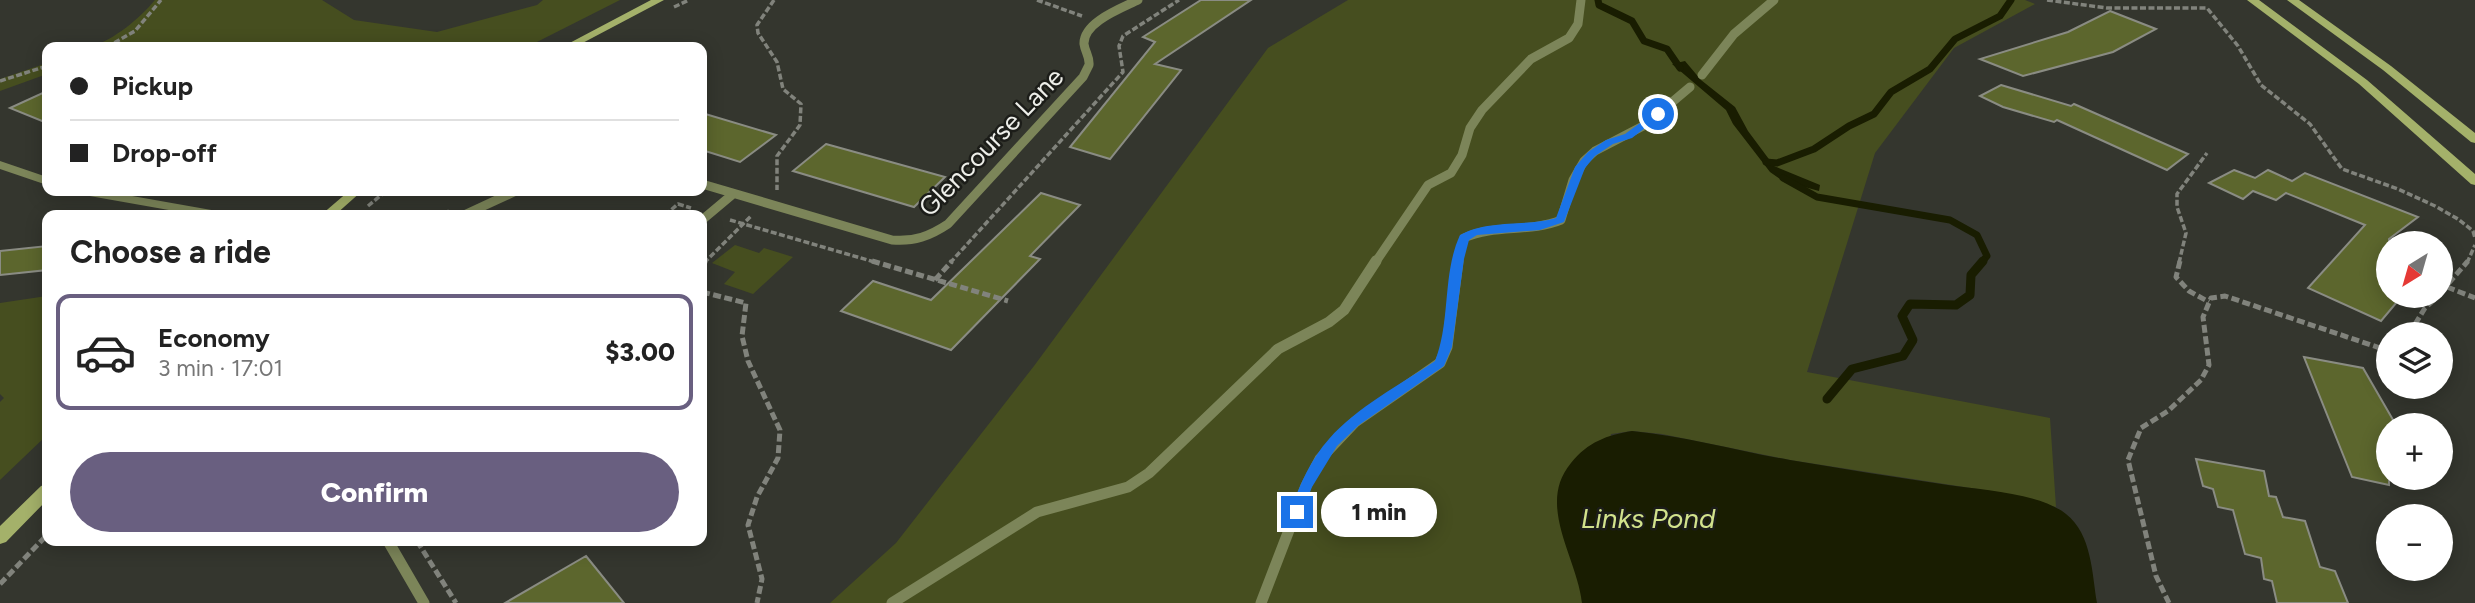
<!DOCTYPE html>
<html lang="en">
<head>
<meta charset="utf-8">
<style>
	:root { --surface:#fff; --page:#f2f2f2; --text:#222; --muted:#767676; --line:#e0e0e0; --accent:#695f80 }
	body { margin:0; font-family:Figtree,sans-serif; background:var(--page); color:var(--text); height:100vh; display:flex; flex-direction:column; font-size:26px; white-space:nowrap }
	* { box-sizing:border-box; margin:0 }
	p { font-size:23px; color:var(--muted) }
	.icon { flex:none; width:38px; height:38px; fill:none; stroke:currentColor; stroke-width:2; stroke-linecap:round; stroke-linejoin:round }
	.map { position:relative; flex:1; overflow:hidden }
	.sheet { position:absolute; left:42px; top:210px; width:665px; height:336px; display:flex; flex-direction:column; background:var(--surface); border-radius:14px; box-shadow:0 4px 18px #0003 }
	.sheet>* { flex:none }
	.banner { position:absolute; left:42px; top:42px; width:665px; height:154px; border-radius:14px; box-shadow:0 4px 18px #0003; display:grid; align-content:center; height:154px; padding:0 28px; background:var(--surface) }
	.needle { width:46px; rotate:217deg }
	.buttons { position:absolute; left:2376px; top:231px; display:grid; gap:14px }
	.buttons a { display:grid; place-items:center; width:77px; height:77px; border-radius:50%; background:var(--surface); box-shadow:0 4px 18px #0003; font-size:35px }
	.end { position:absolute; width:32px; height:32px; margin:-16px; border:9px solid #1a73e8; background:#fff; box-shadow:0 0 0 4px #fff }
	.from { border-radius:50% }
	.bubble { position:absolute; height:49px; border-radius:24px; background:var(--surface); box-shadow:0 4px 18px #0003; font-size:23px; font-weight:800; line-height:49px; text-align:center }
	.banner b { display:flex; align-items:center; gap:24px; height:66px; font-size:26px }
	.banner b+b { border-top:2px solid var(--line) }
	.banner i { width:18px; height:18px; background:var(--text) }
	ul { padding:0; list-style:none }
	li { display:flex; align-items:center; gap:21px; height:116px; margin:0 14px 10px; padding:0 14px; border:4px solid transparent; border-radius:14px }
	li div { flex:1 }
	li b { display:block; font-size:26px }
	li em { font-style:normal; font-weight:800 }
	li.on { border-color:var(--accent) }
	li>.icon { width:63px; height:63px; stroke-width:1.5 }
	h2 { padding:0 28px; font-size:32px; line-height:84px }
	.button { display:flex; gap:14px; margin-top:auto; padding:14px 28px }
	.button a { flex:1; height:80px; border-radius:42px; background:var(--accent); color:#fff; font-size:28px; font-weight:800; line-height:80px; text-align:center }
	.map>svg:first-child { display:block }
	.green { fill:#464e1f }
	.water { fill:#191d01 }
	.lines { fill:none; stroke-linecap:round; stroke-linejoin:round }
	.stream-far1 { stroke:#191d01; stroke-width:7 }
	.stream { stroke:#191d01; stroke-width:9 }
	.building { fill:#5c662d; stroke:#8a8c83; stroke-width:2 }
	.path-far1 { stroke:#81837c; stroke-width:3.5; stroke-dasharray:6 2.5; stroke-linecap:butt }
	.path { stroke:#81837c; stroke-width:5; stroke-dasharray:8 3.5; stroke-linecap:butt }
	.lane-far1 { stroke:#7c8559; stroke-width:9 }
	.lane { stroke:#7c8559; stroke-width:11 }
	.street { fill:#7c8559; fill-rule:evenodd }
	.secondary { fill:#a4b16a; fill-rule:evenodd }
	.route { fill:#1a73e8 }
	.labels { text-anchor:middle; stroke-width:5; stroke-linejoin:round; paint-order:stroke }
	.street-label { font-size:26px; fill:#edeee9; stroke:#1c1d19 }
	.water-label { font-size:28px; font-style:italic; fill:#d2e28c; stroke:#1c1d19 }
</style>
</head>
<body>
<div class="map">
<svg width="2475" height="603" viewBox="0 0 2475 603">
	<rect width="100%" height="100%" fill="#34362e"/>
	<!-- green -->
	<path class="green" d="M 155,0 L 322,0 L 354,20 L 437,32 L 537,5 L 543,0 L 620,0 L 527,47 L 91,47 C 115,39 139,19 155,0 Z
		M 1348,0 L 2025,0 L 2035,4 L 1954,48 L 1875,153 L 1807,372 L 2050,418 L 2056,507 L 2003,493 L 1790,460 L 1662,434 L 1632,431 L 1611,434 L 1581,591 L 1582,603 L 830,603 L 896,543 L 1034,366 L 1268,48 Z
		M 47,63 L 47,74 L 0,91 L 0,79 Z
		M 735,245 L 759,253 L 764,248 L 793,257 L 753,294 L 724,284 L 735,272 L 712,263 Z
		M 47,296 L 47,435 L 0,480 L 0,402 L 4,398 L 0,394 L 0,303 Z"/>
	<!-- water -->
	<path class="water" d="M 1685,61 L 1701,80 L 1735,107 L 1748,131 L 1774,166 L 1820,185 L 1819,191 L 1783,181 L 1770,172 L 1733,124 L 1726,110 L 1672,64 Z
		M 1632,431 C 1685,436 1737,451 1790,460 C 1843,469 1895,477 1948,485 C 1982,490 2040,493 2066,514 C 2092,534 2092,574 2097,603 L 1582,603 C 1577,557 1536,505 1571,463 C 1588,442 1607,435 1632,431 Z"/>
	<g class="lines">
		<!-- stream-far1 -->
		<path class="stream-far1" d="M 1598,0 L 1599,5 L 1632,21 L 1644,41 L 1667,49 L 1680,68
			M 1766,162 L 1777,163 L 1814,149 L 1849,126 L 1874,114 L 1891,92 L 1930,69 L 1955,39 L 2000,16 L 2011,0
			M 1783,178 L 1817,197 L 1950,220 L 1977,235 L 1987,256 L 1981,263"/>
		<!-- stream -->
		<path class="stream" d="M 1827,399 L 1852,369 L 1903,356 L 1913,340 L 1902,316 L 1910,304 L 1956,305 L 1970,295 L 1971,275 L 1983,261"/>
	</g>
	<!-- building -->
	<path class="building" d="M 1201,0 L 1251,0 L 1155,64 L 1181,70 L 1110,159 L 1070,147 L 1155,42 L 1143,37 Z
		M 2110,11 L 2156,29 L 2113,52 L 2023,76 L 1980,59 L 2068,32 Z
		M 2001,85 L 2071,106 L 2074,104 L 2188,154 L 2167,170 L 2057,120 L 2054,122 L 2003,107 L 1980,96 Z
		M 47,91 L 47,123 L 10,108 Z
		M 702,113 L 776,135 L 740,162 L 702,150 Z
		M 826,144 L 945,177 L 914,207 L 793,171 Z
		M 2234,170 L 2255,178 L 2268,170 L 2292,181 L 2305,173 L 2418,217 L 2389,239 L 2389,296 L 2402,296 L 2381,321 L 2308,288 L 2365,225 L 2286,193 L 2276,200 L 2253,191 L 2243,199 L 2209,183 Z
		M 1041,193 L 1080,205 L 1030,256 L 1040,259 L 951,350 L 841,311 L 873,281 L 931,300 Z
		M 47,246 L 47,270 L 0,275 L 0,251 Z
		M 2304,357 L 2363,368 L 2396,425 L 2389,425 L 2389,485 L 2352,477 Z
		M 2196,459 L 2264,471 L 2269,496 L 2276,497 L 2283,517 L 2305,521 L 2320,567 L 2335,571 L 2348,603 L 2277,603 L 2272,581 L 2264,579 L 2261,558 L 2245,554 L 2233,510 L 2218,507 L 2213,489 L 2203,486 Z
		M 586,556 L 624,603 L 505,603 Z"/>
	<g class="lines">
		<!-- path-far1 -->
		<path class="path-far1" d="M 774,0 L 757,25 L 758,33 L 777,62 L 783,89 L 801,104 L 800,125 L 777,156 L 777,190
			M 1037,0 L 1082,16
			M 2047,0 L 2107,8 L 2207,8 L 2238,46 L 2261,85 L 2310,124 L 2342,169 L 2398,189 L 2435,206 L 2458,219 L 2473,231 L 2475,238
			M 674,7 L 689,0
			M 107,47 L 135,31 L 161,0
			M 0,81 L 47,66
			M 368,206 L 386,191
			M 440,215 L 449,211
			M 665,215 L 678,204 L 691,208
			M 730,220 L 878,263
			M 704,263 L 751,216
			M 950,263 L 1123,72 L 1119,46 L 1123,36 L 1179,0
			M 2179,263 L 2186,233 L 2177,207 L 2177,194 L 2207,153
			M 2467,263 L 2475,245"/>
		<!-- path -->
		<path class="path" d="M 872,261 L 1008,301
			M 2180,261 L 2176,277 L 2189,291 L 2209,302
			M 702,265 L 706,261
			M 935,280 L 952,261
			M 2447,287 L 2475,298
			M 702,292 L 746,303 L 742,336 L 748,361 L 780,430 L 778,458 L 757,497 L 748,525 L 762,579 L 757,603
			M 2441,292 L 2468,261
			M 2409,334 L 2425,308 L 2438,296
			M 417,541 L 456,603
			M 0,584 L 47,535
			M 2169,603 L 2156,576 L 2128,460 L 2141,428 L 2168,411 L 2201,380 L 2209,365 L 2203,317 L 2211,298 L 2225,296 L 2389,351"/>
		<!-- lane-far1 -->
		<path class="lane-far1" d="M 1702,75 L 1734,34 L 1774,0
			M 702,184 L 892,240 C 914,242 930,236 948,224 L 1083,77 L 1089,65 C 1090,57 1085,52 1084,44 C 1083,22 1122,8 1138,0
			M 464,215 L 516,191
			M 702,220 L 733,194
			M 1375,263 L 1428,185 L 1451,173 L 1462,155 L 1470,128 L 1482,110 L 1531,59 L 1569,38 L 1578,24 L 1581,0
			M 1457,263 L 1464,238 C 1495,224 1530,233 1561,220 L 1573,180 L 1584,161 L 1595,151 L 1645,125 L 1690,87"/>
		<!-- lane -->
		<path class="lane" d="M 388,541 L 424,603
			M 892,603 L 1037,512 L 1128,487 L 1149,473 L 1278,349 L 1329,322 L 1344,310 L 1376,261
			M 1261,603 L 1306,486 L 1320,459 L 1355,422 L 1440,363 L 1447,347 L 1458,261"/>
		<!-- street -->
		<path class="street" d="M 0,161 L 47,177 L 47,185 L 0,169 Z
			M 78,191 L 104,191 L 217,211 L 223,215 L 197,215 L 84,195 Z"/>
		<!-- secondary -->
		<path class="secondary" d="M 651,0 L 664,0 L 575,47 L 562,47 Z
			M 2247,0 L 2259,0 L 2367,80 L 2475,174 L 2475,185 L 2471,184 L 2359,84 Z
			M 2287,0 L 2299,0 L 2391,66 L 2475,133 L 2475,143 L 2471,142 L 2383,70 Z
			M 349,191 L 362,191 L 335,215 L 321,215 Z
			M 47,484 L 47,500 L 6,542 L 0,544 L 0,526 L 41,486 Z"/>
	</g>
	<!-- route -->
	<path class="route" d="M 1655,112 L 1663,114 L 1632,138 L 1613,144 L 1595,156 L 1585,168 L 1564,222 L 1540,230 L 1477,235 L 1469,240 L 1464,259 L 1452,347 L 1444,366 L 1359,425 L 1337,446 L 1312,487 L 1301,515 L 1292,515 L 1290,512 C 1299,486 1311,459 1329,439 C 1357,407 1400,385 1435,361 C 1451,321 1442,274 1460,235 C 1488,219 1525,227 1556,218 L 1575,167 L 1588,152 L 1606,140 L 1625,134 Z"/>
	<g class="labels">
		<!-- street labels -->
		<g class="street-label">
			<text transform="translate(991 142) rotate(-46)" y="9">Glencourse Lane</text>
		</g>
		<!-- water labels -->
		<g class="water-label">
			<text x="1648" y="528">Links Pond</text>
		</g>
	</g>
</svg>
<div class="buttons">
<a><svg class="needle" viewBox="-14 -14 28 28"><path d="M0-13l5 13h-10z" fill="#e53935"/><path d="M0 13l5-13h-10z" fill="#767676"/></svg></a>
<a><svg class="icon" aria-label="layers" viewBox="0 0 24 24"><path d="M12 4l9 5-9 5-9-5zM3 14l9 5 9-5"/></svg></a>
<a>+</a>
<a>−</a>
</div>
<i class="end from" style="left:1658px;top:114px"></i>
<i class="end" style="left:1297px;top:512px"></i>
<div class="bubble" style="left:1321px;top:488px;width:116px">1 min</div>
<div class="banner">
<b><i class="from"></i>Pickup</b>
<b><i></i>Drop-off</b>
</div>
<section class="sheet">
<h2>Choose a ride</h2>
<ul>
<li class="on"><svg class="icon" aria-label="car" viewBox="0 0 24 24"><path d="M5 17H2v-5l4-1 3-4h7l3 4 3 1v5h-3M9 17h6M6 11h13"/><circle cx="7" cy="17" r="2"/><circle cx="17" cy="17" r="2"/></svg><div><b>Economy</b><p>3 min · 17:01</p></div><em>$3.00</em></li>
</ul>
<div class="button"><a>Confirm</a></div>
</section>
</div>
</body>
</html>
